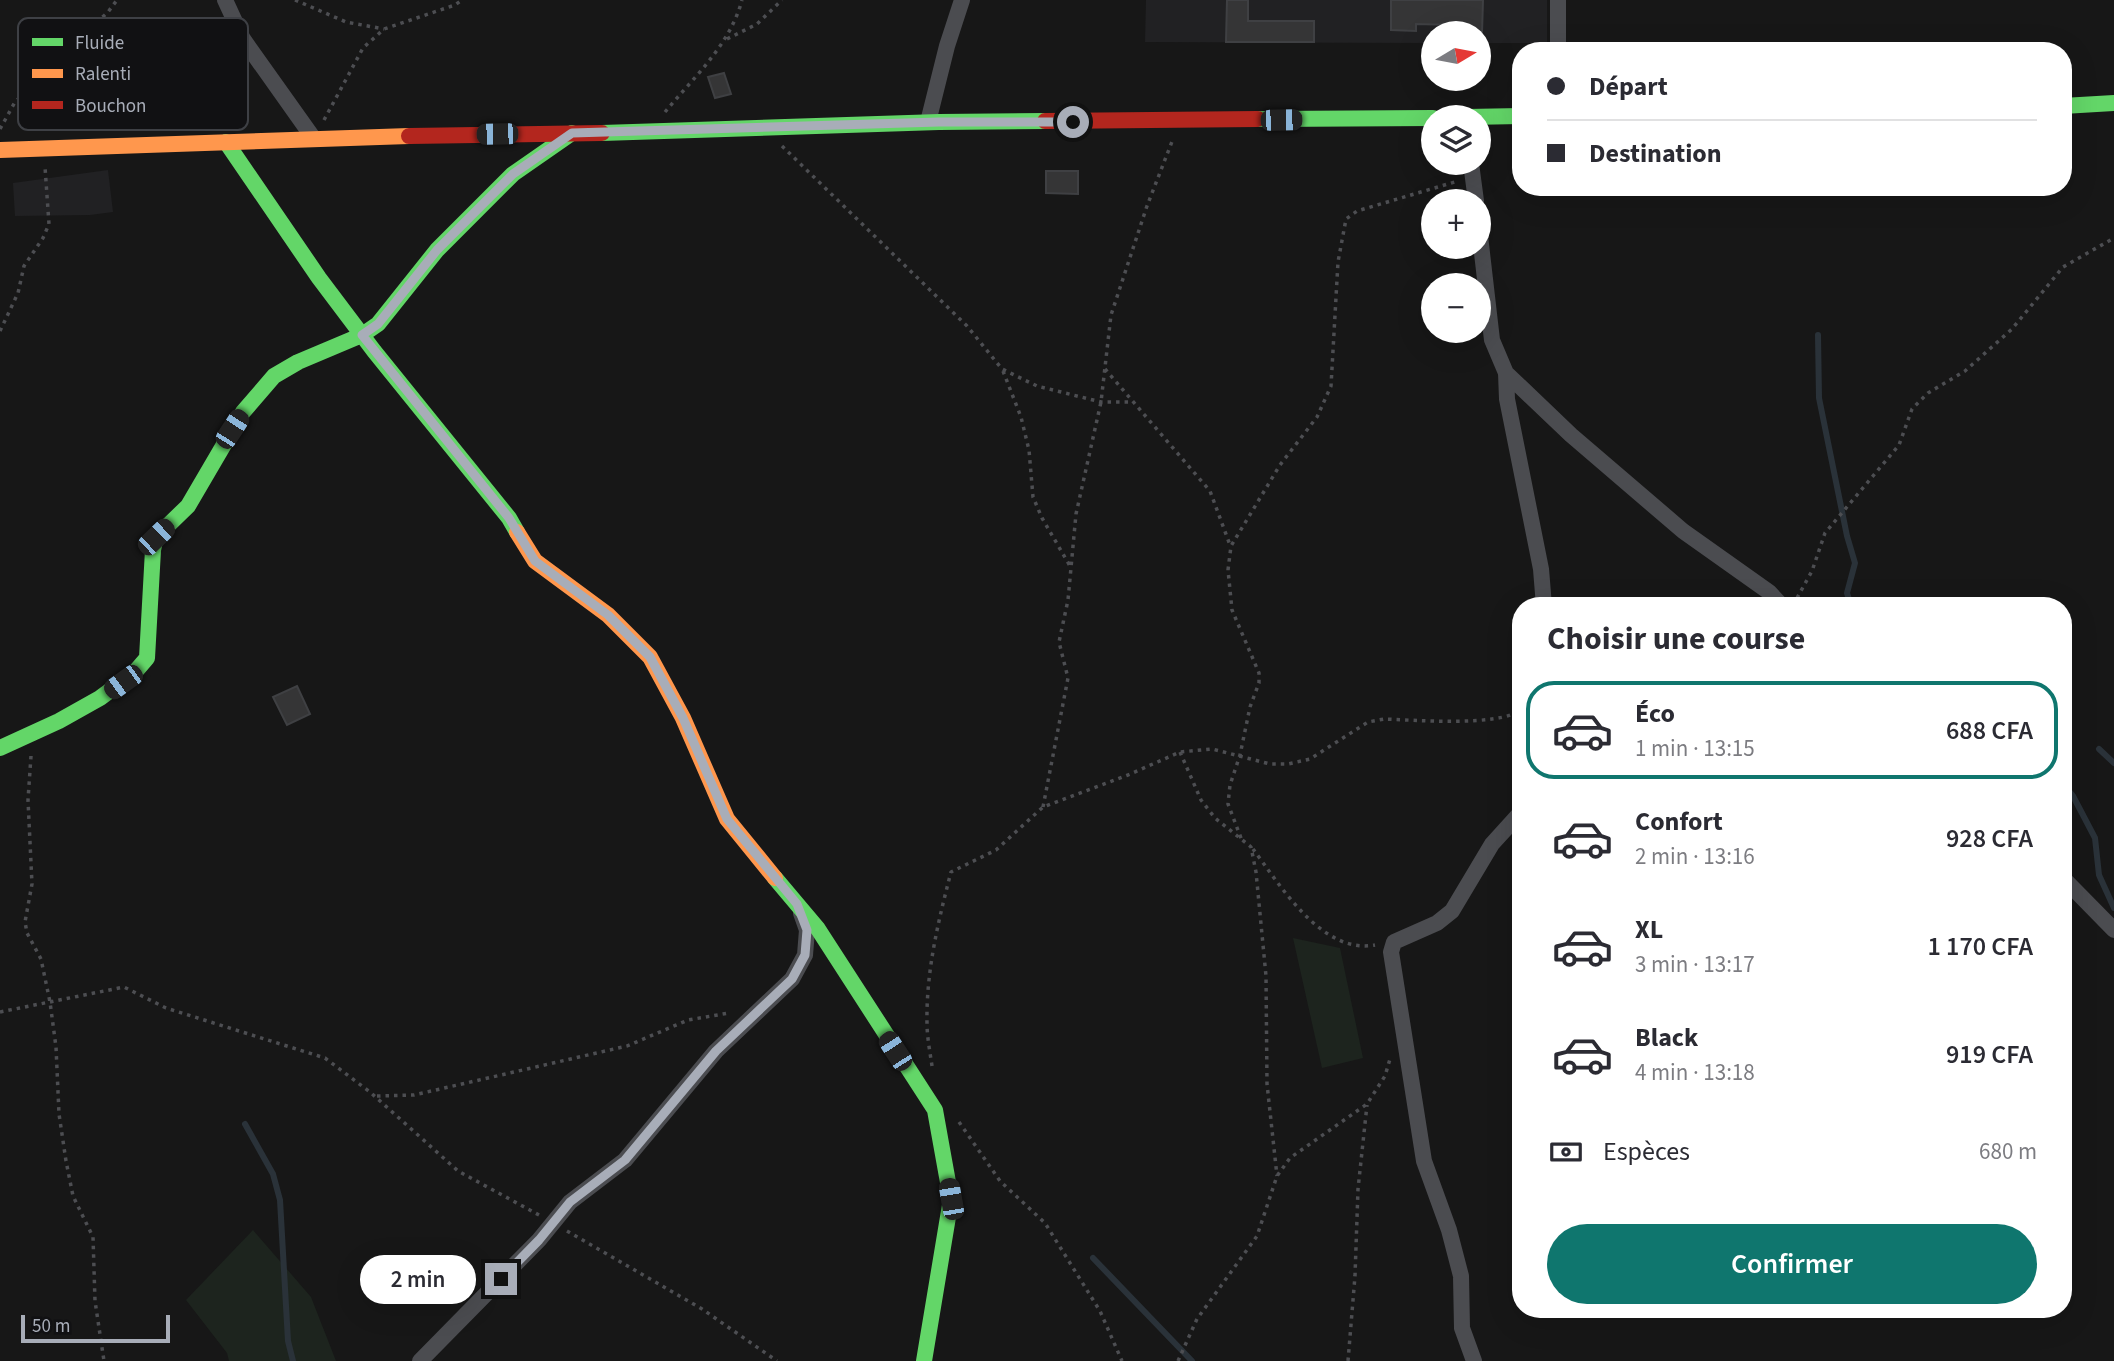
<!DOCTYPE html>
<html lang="fr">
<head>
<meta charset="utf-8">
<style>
	:root { --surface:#fff; --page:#f2f2f3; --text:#2b2b33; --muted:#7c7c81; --line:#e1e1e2; --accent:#0f766e }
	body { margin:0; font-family:"Source Sans 3",sans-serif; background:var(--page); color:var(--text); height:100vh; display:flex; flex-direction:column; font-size:26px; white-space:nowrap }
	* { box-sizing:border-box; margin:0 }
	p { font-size:23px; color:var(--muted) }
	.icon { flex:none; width:38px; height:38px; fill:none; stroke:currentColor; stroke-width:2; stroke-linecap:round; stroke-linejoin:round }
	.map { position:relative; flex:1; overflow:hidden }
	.sheet { position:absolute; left:1512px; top:597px; width:560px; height:721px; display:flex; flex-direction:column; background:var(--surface); border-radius:28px; box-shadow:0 7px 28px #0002 }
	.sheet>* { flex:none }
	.guide { position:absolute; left:1512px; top:42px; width:560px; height:154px; border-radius:28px; box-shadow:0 7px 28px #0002; display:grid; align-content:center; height:154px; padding:0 35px; background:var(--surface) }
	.needle { width:46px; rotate:80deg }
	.tools { position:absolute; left:1421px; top:21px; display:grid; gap:14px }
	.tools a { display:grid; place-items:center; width:70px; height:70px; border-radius:50%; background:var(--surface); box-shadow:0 7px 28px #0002; font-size:35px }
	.scale { position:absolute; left:21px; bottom:18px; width:149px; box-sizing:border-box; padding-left:7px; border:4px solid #a8adb8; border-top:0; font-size:19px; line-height:24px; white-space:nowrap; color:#a8adb8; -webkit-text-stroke:5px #111113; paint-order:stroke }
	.end { position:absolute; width:32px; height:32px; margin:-16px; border:9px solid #a8adb8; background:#111; box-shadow:0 0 0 4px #111 }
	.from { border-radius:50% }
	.bubble { position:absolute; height:49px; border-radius:24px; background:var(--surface); box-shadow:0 7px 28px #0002; font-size:23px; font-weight:600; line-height:49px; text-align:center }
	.car { position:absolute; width:21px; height:42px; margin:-21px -10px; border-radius:9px; box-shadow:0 0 5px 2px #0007; background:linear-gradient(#222 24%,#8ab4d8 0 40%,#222 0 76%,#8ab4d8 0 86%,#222 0) }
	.guide b { display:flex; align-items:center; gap:24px; height:66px; font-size:26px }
	.guide b+b { border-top:2px solid var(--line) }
	.guide i { width:18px; height:18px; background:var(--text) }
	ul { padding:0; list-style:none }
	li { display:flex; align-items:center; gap:21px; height:98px; margin:0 14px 10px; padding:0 21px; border:4px solid transparent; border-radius:28px }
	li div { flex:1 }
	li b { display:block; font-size:26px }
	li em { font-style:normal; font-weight:600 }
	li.selected { border-color:var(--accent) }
	li>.icon { width:63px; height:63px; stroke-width:1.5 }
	h2 { padding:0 35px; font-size:32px; line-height:84px }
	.pay { display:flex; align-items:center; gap:18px; height:77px; padding:0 35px; font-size:26px }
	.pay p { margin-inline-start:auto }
	.action { display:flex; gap:14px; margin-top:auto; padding:14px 35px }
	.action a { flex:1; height:80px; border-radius:42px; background:var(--accent); color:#fff; font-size:28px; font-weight:600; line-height:80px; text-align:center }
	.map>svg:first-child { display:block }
	.built { fill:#212123 }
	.green { fill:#1d241e }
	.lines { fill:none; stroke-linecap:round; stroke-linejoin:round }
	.stream { stroke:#2a3239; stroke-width:6 }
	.building { fill:#353536; stroke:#3f4043; stroke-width:2 }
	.path { stroke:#4d4e52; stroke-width:3.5; stroke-dasharray:3.5 5; stroke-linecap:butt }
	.street { stroke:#4b4c50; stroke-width:16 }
	.fast { stroke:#63d668; stroke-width:16 }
	.slow { stroke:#ff974d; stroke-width:16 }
	.jam { stroke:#b3261e; stroke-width:16 }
	.route { stroke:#a8adb8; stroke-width:9 }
	.key { fill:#111113; stroke:#3e4045; stroke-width:2 }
	.key-label { font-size:19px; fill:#a8adb8 }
</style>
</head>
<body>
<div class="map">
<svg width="2114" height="1361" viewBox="0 0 2114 1361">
	<rect width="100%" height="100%" fill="#171717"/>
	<!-- built -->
	<path class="built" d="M 1146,0 L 1547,0 L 1547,43 L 1479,43 L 1479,33 L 1433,33 L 1433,43 L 1145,42 Z
		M 108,170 L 113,212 L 90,215 L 15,216 L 13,183 Z"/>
	<!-- green -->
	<path class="green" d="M 1293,938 L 1340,948 L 1363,1058 L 1322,1068 Z
		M 253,1230 L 311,1297 L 336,1361 L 229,1361 L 227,1353 L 186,1300 Z"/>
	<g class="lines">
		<!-- stream -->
		<path class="stream" d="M 1818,335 L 1819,398 L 1847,536 L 1855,563 L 1847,593 L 1851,606
			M 2099,749 L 2114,763
			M 2063,784 L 2073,796 L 2095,838 L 2099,875 L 2114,908
			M 245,1124 L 273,1174 L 280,1200 L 288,1341 L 293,1361
			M 1093,1258 L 1192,1361"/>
	</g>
	<!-- building -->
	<path class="building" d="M 1227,0 L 1248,0 L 1248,21 L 1314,21 L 1314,42 L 1226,42 Z
		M 1391,0 L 1483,0 L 1482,33 L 1455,33 L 1455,25 L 1416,24 L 1416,31 L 1391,30 Z
		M 724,73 L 731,94 L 715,98 L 708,77 Z
		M 1046,171 L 1078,171 L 1078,194 L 1046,193 Z
		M 297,686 L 310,714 L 287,725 L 273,697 Z"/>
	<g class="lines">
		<!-- path -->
		<path class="path" d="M 295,0 L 346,22 L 384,29
			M 727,39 L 757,24 L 782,0
			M 665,112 C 694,77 730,45 742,0
			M 324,120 L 363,48 L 384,29 L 455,5 L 462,0
			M 0,129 L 15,102 L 44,75 L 56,60 L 108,12 L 117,0
			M 782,146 L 967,326 L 1002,369 L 1037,386 L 1101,402 L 1132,402
			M 0,331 L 18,293 L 24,266 L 43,238 L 49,224 L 45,167
			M 1105,369 L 1210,491 L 1230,545
			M 1003,371 L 1021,417 L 1029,450 L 1033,497 L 1042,518 L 1070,566
			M 1797,598 L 1812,571 L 1825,533 L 1899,445 L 1912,409 L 1928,393 L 1965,371 L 2012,329 L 2063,267 L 2114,238
			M 1180,752 L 1201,800 L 1215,818 L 1251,847 L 1256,872 L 1266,976 L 1267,1084 L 1277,1176
			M 31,756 L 28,800 L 32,884 L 25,922 L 27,933 L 41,959 L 50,1002 L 56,1047 L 59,1114 L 66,1161 L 73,1196 L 93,1237 L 95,1301 L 104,1361
			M 1043,807 L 1068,678 L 1059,642 L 1068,600 L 1076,514 L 1101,402 L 1111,315 L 1147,206 L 1173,139
			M 1241,838 L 1228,804 L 1230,785 L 1240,755 L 1250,707 L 1259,683 L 1259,673 L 1232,610 L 1228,570 L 1231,546 L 1280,465 L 1317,417 L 1331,386 L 1338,262 L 1346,219 L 1357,211 L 1458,181
			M 1253,849 C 1280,885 1322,955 1375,945
			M 0,1012 L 124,987 L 166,1008 L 325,1058 L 370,1092 L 458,1171 L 539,1215
			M 932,1066 C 930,1052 927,1037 927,1023 C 926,972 938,922 951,872 L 996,850 L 1043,807 L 1128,775 L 1180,752 L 1212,749 L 1270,764 L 1288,764 L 1310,759 L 1368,722 L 1384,719 C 1414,720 1498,727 1521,710
			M 377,1096 L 414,1095 L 627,1046 L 688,1020 L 729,1013
			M 959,1122 L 1000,1181 L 1045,1223 L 1100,1311 L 1122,1361
			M 567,1231 L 702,1309 L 777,1361
			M 1178,1361 L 1197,1319 L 1257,1236 L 1277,1176 L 1290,1158 L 1367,1104 L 1385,1076 L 1390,1059
			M 1348,1361 L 1355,1276 L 1358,1189 L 1367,1105"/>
		<!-- street -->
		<path class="street" d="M 225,0 L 243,39 L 314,139
			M 1558,51 L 1558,0
			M 928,122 L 947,46 L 962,0
			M 1471,163 L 1476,201
			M 1479,227 L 1492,340 L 1506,373 L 1571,435 L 1683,531 L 1769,592 L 1782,606
			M 1506,373 L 1507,399 L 1541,569 L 1544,606
			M 2063,878 L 2114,930
			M 420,1361 L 539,1240 L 570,1202 L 625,1160 L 716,1051 L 792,979 L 805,955 L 807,930 L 801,913
			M 1474,1361 L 1462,1328 L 1461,1276 L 1449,1230 L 1424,1161 L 1391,952 L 1394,942 L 1437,923 L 1452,911 L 1492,844 L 1521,812"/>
		<!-- fast -->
		<path class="fast" d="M 2063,106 L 2114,103
			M 1467,117 L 1521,116
			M 1258,119 L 1433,118
			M 602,133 L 939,122 L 1045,121
			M 226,142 L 319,278 L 374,351 L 509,518 L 517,532
			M 0,748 L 59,721 L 100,698 L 135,672 L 147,658 L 153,550 L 156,537 L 188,506 L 243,412 L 274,376 L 298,362 L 362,335 L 378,324 L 437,250 L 513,174 L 572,133
			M 775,878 L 818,929 L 935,1110 L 951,1199 L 924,1361"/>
		<!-- slow -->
		<path class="slow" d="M 0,150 L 409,136
			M 517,532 L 535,561 L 608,615 L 650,657 L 683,718 L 727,819 L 775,878"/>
		<!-- jam -->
		<path class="jam" d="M 1045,121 L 1258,119
			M 409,136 L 602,133"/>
	</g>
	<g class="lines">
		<!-- route -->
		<path class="route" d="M 501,1279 L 539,1240 L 570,1202 L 625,1160 L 716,1051 L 792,979 L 805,955 L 807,930 L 797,904 L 727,819 L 683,718 L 650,657 L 608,615 L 535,561 L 509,518 L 362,335 L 378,324 L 437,250 L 513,174 L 572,133 L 939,122 L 1073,122"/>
	</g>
	<!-- legend -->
	<rect x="18" y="18" width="230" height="112" rx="10" class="key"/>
	<rect x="32" y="38" width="31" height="8" fill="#63d668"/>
	<rect x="32" y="69" width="31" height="9" fill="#ff974d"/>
	<rect x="32" y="101" width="31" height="8" fill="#b3261e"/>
	<g class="key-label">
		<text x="75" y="49">Fluide</text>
		<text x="75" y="80">Ralenti</text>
		<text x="75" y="112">Bouchon</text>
	</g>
</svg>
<div class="tools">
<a><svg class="needle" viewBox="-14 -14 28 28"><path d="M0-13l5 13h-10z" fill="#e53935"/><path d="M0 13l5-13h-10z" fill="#7c7c81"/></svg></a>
<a><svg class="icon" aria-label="layers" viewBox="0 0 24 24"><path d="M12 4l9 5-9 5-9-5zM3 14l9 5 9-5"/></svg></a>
<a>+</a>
<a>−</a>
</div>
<div class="scale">50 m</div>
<i class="end from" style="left:1073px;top:122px"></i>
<i class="end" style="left:501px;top:1279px"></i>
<div class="bubble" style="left:360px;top:1255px;width:116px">2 min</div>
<i class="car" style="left:1281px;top:120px;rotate:89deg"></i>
<i class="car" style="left:497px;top:134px;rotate:269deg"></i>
<i class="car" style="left:232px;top:429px;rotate:33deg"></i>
<i class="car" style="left:156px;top:537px;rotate:46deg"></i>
<i class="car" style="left:123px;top:682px;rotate:234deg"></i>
<i class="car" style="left:895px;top:1051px;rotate:327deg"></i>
<i class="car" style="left:951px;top:1199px;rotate:350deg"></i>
<div class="guide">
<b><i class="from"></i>Départ</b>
<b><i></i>Destination</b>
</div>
<section class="sheet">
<h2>Choisir une course</h2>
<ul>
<li class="selected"><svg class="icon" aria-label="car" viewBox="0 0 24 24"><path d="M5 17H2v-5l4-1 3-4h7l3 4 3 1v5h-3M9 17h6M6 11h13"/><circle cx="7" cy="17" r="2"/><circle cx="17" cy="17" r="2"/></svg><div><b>Éco</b><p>1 min · 13:15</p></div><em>688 CFA</em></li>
<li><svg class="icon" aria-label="car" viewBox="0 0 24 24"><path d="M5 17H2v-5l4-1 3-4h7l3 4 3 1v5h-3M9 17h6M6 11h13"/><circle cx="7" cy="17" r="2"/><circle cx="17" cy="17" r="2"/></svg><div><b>Confort</b><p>2 min · 13:16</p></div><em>928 CFA</em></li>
<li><svg class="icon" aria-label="car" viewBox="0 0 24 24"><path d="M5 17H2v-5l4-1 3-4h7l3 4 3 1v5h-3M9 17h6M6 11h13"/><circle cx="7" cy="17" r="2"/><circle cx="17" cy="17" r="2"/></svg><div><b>XL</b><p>3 min · 13:17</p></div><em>1 170 CFA</em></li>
<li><svg class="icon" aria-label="car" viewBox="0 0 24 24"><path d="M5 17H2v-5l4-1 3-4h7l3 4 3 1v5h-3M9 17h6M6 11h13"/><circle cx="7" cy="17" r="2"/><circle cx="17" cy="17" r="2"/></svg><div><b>Black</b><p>4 min · 13:18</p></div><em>919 CFA</em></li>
</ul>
<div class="pay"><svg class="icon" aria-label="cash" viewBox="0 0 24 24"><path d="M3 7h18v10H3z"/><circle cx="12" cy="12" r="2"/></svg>Espèces<p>680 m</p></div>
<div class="action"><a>Confirmer</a></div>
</section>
</div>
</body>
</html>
